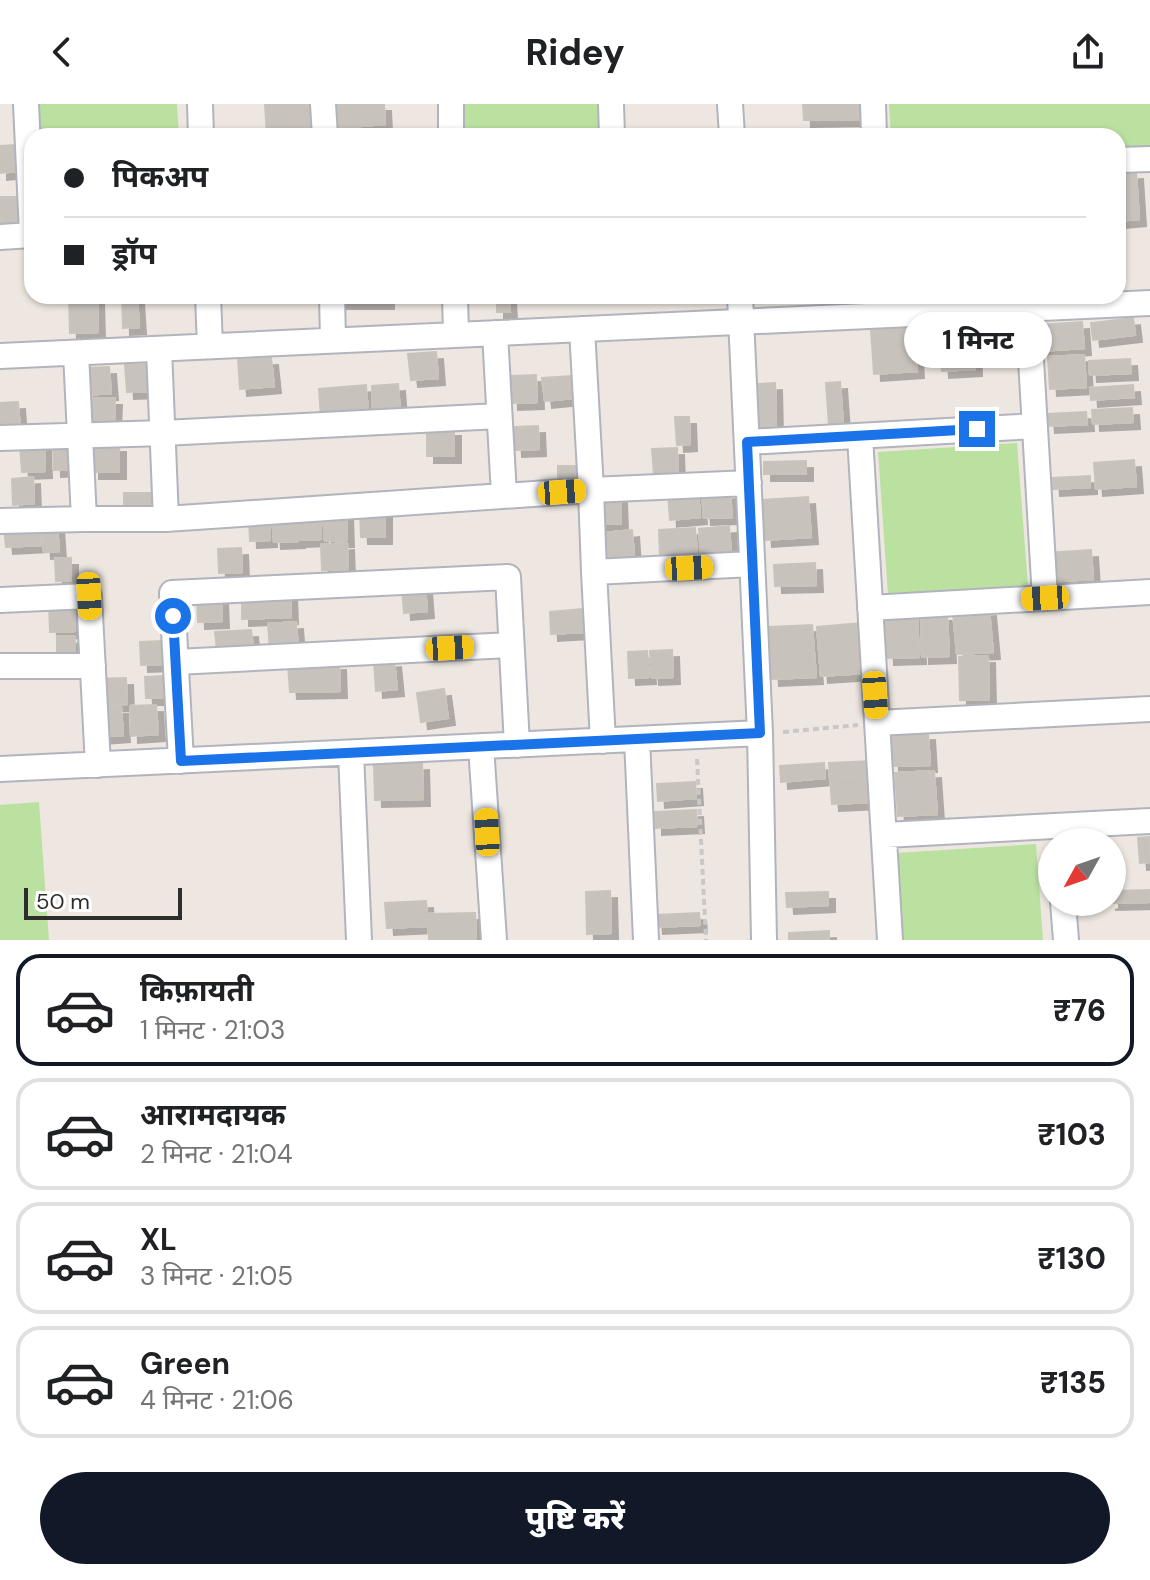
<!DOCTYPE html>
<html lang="hi">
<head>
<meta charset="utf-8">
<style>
	:root { --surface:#fff; --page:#f6f6f6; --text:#202124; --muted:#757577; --line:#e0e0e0; --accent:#111827 }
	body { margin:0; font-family:"DM Sans","Noto Sans Devanagari",sans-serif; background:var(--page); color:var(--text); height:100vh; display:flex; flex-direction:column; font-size:30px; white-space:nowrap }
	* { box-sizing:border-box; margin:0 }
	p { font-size:26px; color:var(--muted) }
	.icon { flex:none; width:44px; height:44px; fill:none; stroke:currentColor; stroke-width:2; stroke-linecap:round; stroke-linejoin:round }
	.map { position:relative; height:836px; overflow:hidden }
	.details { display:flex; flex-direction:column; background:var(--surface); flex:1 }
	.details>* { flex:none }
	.hud { position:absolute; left:24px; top:24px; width:1102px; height:176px; border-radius:24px; box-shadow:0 2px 6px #0004; display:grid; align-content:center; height:176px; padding:0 40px; background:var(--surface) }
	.needle { width:52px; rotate:230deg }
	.tools { position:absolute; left:1038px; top:724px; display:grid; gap:16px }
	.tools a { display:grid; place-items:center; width:88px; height:88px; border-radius:50%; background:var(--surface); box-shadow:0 2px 6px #0004; font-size:40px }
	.scale { position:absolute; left:24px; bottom:20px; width:158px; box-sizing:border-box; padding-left:8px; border:4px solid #2d2d2d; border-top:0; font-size:22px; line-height:28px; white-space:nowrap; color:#2d2d2d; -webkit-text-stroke:6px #fff; paint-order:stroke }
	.end { position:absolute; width:36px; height:36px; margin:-18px; border:10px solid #1a73e8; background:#fff; box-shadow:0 0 0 4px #fff }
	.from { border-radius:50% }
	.bubble { position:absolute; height:56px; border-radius:28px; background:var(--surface); box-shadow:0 2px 6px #0004; font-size:26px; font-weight:800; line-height:56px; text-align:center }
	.car { position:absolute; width:24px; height:48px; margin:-24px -12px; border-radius:10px; box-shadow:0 0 6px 2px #0007; background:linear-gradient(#f5c518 24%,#345 0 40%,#f5c518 0 76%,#345 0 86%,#f5c518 0) }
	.hud b { display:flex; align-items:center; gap:28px; height:76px; font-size:30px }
	.hud b+b { border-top:2px solid var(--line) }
	.hud i { width:20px; height:20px; background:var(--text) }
	ul { padding:14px 0 0; list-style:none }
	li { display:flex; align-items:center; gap:24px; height:112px; margin:0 16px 12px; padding:0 24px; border:4px solid var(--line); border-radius:24px }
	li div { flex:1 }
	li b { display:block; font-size:30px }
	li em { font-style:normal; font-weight:800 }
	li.selected { border-color:var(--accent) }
	li>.icon { width:72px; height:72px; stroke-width:1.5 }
	.primary-button { display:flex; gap:16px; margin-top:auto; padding:16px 40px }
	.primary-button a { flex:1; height:92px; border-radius:48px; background:var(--accent); color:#fff; font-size:32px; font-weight:800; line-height:92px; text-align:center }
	header { display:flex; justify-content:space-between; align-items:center; height:104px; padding:0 40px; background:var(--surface); font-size:36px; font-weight:800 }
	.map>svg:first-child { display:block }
	.green { fill:#bbe1a0 }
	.building { fill:#c7c2bc; stroke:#c9c3ba; stroke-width:2; filter:url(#shadow) }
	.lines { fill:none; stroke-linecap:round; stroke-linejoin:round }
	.minor-casing { stroke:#b1b4bd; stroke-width:28 }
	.path { stroke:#c8c8c8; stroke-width:4; stroke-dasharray:6 4; stroke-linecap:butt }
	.minor { stroke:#fff; stroke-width:24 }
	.route { stroke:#1a73e8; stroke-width:10 }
</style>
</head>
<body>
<header><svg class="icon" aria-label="back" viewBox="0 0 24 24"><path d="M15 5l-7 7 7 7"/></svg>Ridey<svg class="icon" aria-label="share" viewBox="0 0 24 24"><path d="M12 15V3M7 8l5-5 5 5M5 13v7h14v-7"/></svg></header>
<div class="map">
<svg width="1150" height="836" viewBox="0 0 1150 836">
	<defs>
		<filter id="shadow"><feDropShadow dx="7" dy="7" stdDeviation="0" flood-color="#0004"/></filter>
	</defs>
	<rect width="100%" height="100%" fill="#eee7e1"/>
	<!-- green -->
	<path class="green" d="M 36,0 L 177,0 L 179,32 L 39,32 Z
		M 462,0 L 602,0 L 604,32 L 464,32 Z
		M 889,0 L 1150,0 L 1150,42 L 1118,44 L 1118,32 L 891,32 Z
		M 1017,339 L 1028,482 L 888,491 L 878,348 Z
		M 39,698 L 49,836 L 0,836 L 0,701 Z
		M 1036,740 L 1043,836 L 903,836 L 896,749 Z"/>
	<!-- building -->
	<path class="building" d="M 265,0 L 309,0 L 310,32 L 267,32 Z
		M 336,0 L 384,0 L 385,20 L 338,24 Z
		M 803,0 L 861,0 L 861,15 L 804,16 Z
		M 16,41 L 18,67 L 0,69 L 0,42 Z
		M 1136,68 L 1139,115 L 1119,117 L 1118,69 Z
		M 0,93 L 20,93 L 21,120 L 0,120 Z
		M 26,138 L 32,138 L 32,185 L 27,185 Z
		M 69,192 L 97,192 L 98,228 L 70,229 Z
		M 122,192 L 137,192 L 139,223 L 123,224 Z
		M 340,192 L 387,192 L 387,198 L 340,198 Z
		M 497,192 L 509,192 L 510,208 L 497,208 Z
		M 1133,214 L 1135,231 L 1093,236 L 1091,219 Z
		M 1082,218 L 1084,244 L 1041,247 L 1039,221 Z
		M 973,222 L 975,265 L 942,267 L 939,224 Z
		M 914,224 L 917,267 L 874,270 L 871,226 Z
		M 436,248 L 438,274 L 411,276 L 408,250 Z
		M 1084,251 L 1086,283 L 1050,285 L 1048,253 Z
		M 271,254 L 274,282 L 240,285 L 238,256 Z
		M 1130,255 L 1131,269 L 1090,271 L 1089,257 Z
		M 150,260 L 151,287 L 127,288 L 125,261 Z
		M 109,263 L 111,289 L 87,291 L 85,264 Z
		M 536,271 L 537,298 L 511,299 L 510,272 Z
		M 572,272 L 574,294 L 545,297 L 542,274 Z
		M 840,278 L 843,320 L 829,321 L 826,279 Z
		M 775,279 L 776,323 L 759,323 L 759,280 Z
		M 398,280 L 400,307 L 373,308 L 372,282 Z
		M 366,281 L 368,310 L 321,314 L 319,285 Z
		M 1133,281 L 1134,293 L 1091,296 L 1090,284 Z
		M 87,294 L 115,294 L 114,317 L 86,317 Z
		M 18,298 L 20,326 L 0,327 L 0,299 Z
		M 1132,304 L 1133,318 L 1093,320 L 1092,306 Z
		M 1086,308 L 1087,320 L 1048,322 L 1047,310 Z
		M 675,313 L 689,313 L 690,340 L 677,341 Z
		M 538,322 L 539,345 L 515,346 L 514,323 Z
		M 427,325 L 454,325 L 454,352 L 427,352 Z
		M 53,338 L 73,338 L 74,365 L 54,366 Z
		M 44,340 L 45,367 L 22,368 L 20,341 Z
		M 92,341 L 119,341 L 119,368 L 92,368 Z
		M 677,344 L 678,370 L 654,371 L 652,345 Z
		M 1134,356 L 1136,382 L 1096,385 L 1094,359 Z
		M 806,357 L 806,370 L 764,370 L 764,358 Z
		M 558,362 L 586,362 L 587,384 L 558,385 Z
		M 1090,372 L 1090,383 L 1053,385 L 1052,374 Z
		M 33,373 L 34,399 L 13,401 L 12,375 Z
		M 698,387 L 700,413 L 670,416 L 668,390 Z
		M 730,388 L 732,413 L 704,414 L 702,390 Z
		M 124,389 L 151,389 L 152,411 L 124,410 Z
		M 620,392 L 621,420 L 595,420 L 594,393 Z
		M 808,393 L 811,433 L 765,436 L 762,396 Z
		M 385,405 L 385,433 L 361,433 L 360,406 Z
		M 346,407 L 347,436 L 325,437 L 323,409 Z
		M 320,409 L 321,435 L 300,436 L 298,410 Z
		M 296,410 L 298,437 L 274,438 L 272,412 Z
		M 269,414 L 270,436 L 250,437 L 249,415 Z
		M 57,420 L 59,447 L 44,448 L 42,421 Z
		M 40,421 L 41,441 L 6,443 L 4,424 Z
		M 729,422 L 731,450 L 701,452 L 699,425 Z
		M 695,424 L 697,450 L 660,452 L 659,426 Z
		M 632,426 L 634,452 L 606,455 L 604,429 Z
		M 347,439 L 348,465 L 322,466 L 321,441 Z
		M 241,444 L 242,468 L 219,469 L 218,445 Z
		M 1091,446 L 1093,475 L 1049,478 L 1046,449 Z
		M 55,454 L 71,454 L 71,477 L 56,477 Z
		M 815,459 L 816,481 L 775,482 L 774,461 Z
		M 425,482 L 427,507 L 404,509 L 402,484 Z
		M 290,486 L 291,513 L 242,515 L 242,487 Z
		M 197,491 L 221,491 L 222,517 L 198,518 Z
		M 74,499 L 75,527 L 50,528 L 49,500 Z
		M 582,505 L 583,528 L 551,530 L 550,508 Z
		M 989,505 L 993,548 L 957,550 L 953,508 Z
		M 917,509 L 919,553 L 887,554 L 885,511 Z
		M 921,510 L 947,510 L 949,552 L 922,553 Z
		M 296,518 L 298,544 L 270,546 L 268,520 Z
		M 861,519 L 865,569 L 821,572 L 817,523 Z
		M 812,521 L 816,573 L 772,575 L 769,523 Z
		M 251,526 L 253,544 L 217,547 L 215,528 Z
		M 57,532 L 75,533 L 74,557 L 57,556 Z
		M 162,537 L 164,560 L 141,561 L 140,538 Z
		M 672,546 L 673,573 L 652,574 L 650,547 Z
		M 647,547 L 649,573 L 629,574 L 628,548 Z
		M 988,552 L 989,596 L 960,596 L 959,553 Z
		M 394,556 L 397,585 L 376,587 L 374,558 Z
		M 339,559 L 340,587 L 290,588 L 288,561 Z
		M 164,572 L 164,594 L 146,594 L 145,573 Z
		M 126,574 L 127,600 L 99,601 L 97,575 Z
		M 444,585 L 448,614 L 421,618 L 417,589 Z
		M 156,601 L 158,630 L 131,632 L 130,602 Z
		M 121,603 L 123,631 L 98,633 L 96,604 Z
		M 928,629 L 930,661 L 892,662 L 891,630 Z
		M 872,657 L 873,671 L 830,674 L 829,659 Z
		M 422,659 L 423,695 L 375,696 L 374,661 Z
		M 824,659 L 825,674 L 781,678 L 780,662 Z
		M 934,667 L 937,710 L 898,712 L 895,669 Z
		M 873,673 L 874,698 L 832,700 L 830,675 Z
		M 695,678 L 696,694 L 658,697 L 657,680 Z
		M 696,706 L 697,722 L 655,724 L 655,708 Z
		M 1150,733 L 1150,758 L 1140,759 L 1138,734 Z
		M 1150,786 L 1150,798 L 1108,799 L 1112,798 L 1112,787 Z
		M 610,787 L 611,829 L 587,830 L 586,788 Z
		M 828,788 L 828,801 L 787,803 L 786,789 Z
		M 426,797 L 428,822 L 387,824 L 385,799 Z
		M 475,809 L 476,836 L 429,836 L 428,810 Z
		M 699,809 L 700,821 L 656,823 L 655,811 Z
		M 829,827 L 829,836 L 789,836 L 789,829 Z"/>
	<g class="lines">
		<defs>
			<path id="minor" d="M 26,0 L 32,129
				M 200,0 L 201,32
				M 323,0 L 325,32
				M 451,0 L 451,32
				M 611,0 L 612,32
				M 730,0 L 732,32
				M 873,0 L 874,32
				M 1118,56 L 1150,55
				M 0,133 L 32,131
				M 208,192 L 210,242
				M 332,192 L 333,236
				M 455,192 L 456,231
				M 740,192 L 760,629 L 764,836
				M 1028,205 L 1045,494
				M 582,225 L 591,386 L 749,379
				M 495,229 L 504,391
				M 159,245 L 166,415 L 591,386 L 594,468
				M 0,252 L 1150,199
				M 860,332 L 890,836
				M 0,334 L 164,329 L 499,312
				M 747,338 L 1035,322
				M 84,415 L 166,415
				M 0,417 L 84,415 L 76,249
				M 0,496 L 89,492 L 98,661
				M 870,504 L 1150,488
				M 176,558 L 511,541
				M 0,562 L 93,562
				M 877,619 L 1150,605
				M 637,635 L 646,836
				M 603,637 L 594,468 L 752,460
				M 481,642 L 494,836
				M 351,649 L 359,836
				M 181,657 L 172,489 L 508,473 L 517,641
				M 0,665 L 760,629
				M 885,731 L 1150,717
				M 1063,798 L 1066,836"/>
		</defs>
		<!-- minor casing -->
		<use href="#minor" class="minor-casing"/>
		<!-- path -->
		<path class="path" d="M 783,628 L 858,621
			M 697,655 L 706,836"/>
		<!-- minor -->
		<use href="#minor" class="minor"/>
	</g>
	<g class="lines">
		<!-- route -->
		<path class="route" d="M 173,512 L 181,657 L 760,629 L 747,338 L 977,325"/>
	</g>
</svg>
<div class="tools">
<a><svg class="needle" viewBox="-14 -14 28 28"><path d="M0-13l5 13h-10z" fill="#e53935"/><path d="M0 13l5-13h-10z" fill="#757577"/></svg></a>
</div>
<div class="scale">50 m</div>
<i class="end from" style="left:173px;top:512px"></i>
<i class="end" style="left:977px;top:325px"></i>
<div class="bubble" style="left:904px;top:208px;width:148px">1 मिनट</div>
<i class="car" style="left:562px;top:388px;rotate:86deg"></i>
<i class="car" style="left:689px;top:464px;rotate:87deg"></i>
<i class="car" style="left:89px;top:492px;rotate:177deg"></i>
<i class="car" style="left:1045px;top:494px;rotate:267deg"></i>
<i class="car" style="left:450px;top:544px;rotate:87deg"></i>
<i class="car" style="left:875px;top:591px;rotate:176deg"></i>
<i class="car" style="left:487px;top:728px;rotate:357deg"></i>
<div class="hud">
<b><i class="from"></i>पिकअप</b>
<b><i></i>ड्रॉप</b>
</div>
</div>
<section class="details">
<ul>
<li class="selected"><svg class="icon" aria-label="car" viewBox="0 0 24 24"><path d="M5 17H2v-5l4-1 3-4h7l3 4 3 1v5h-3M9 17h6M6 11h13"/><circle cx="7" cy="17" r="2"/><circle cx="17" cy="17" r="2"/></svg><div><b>किफ़ायती</b><p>1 मिनट · 21:03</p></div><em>₹76</em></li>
<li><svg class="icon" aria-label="car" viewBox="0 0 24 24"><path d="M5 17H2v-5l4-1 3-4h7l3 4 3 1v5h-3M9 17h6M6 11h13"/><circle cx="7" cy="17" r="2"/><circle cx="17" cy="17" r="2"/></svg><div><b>आरामदायक</b><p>2 मिनट · 21:04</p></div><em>₹103</em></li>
<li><svg class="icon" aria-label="car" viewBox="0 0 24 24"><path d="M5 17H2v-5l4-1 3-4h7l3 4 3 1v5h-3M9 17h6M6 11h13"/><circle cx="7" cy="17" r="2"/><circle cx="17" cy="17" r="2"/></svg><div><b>XL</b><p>3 मिनट · 21:05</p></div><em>₹130</em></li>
<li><svg class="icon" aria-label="car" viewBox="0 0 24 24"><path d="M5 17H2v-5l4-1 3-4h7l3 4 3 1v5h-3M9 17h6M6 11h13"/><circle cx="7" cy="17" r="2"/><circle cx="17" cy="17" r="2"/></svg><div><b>Green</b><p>4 मिनट · 21:06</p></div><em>₹135</em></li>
</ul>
<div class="primary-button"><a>पुष्टि करें</a></div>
</section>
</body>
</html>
